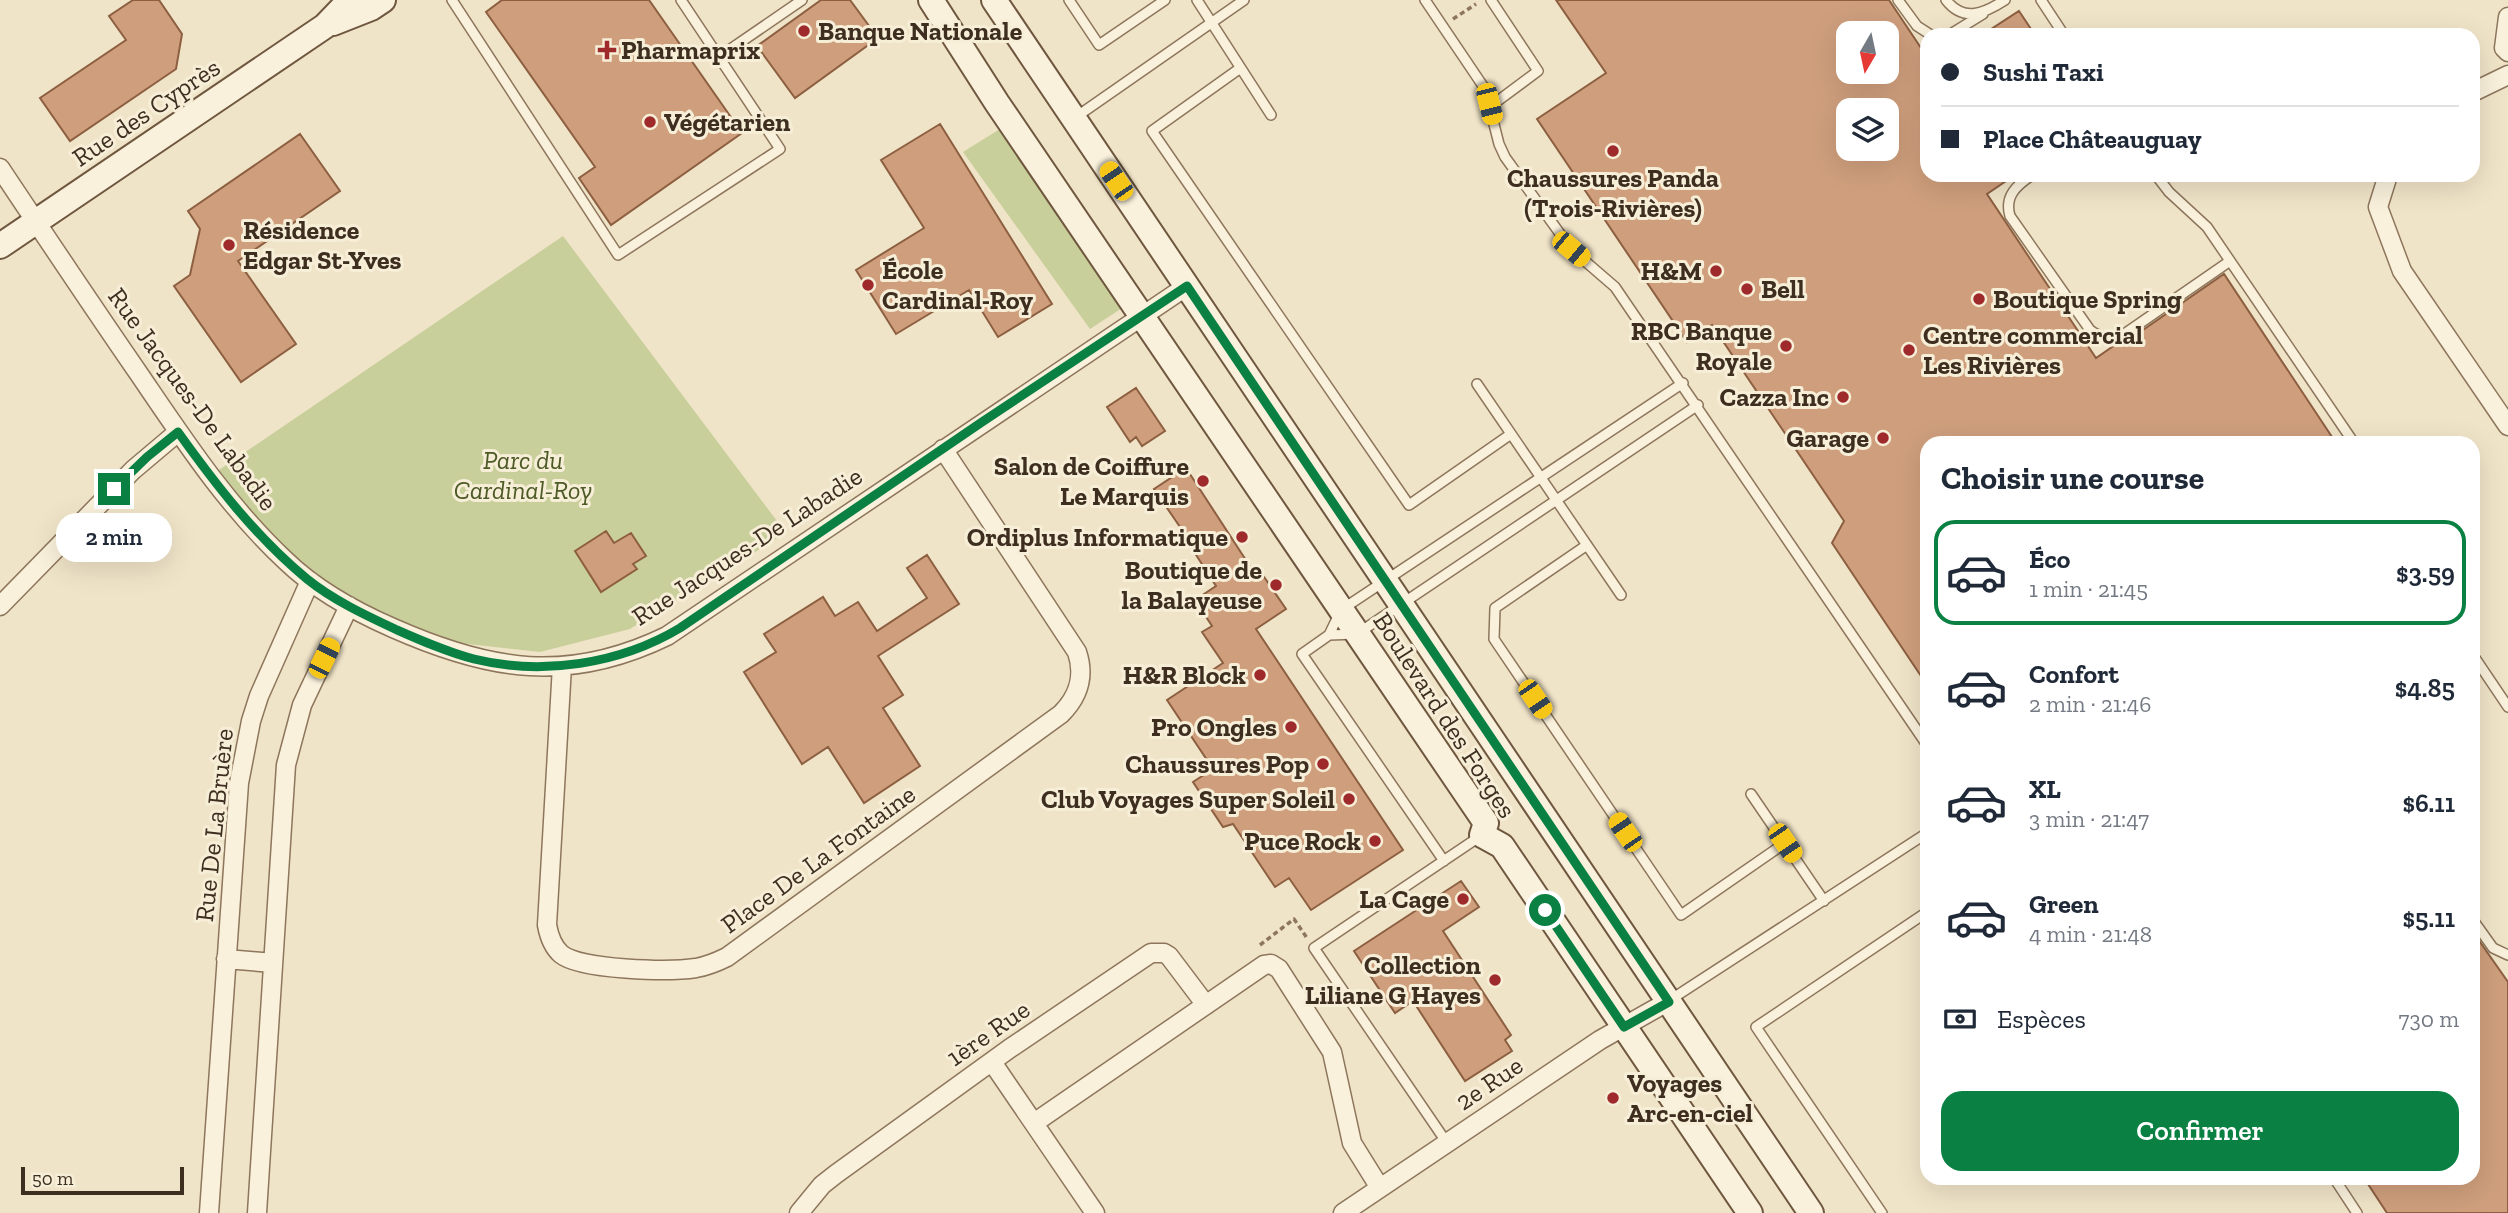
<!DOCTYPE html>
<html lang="fr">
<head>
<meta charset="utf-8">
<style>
	:root { --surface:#fff; --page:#f2f2f3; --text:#1f2937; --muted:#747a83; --line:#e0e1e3; --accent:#0b8043 }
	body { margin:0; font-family:"Zilla Slab",serif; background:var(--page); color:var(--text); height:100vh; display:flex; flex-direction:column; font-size:26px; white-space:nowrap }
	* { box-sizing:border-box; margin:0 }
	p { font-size:23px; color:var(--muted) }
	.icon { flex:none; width:38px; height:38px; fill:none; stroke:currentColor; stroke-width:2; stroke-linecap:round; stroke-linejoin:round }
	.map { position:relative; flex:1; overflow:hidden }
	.sheet { position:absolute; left:1920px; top:436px; width:560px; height:749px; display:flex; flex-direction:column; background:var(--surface); border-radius:21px; box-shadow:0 7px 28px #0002 }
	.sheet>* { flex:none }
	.top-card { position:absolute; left:1920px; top:28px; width:560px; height:154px; border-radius:21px; box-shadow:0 7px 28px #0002; display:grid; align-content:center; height:154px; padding:0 21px; background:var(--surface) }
	.needle { width:46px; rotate:189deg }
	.controls { position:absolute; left:1836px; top:21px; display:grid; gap:14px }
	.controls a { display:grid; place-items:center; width:63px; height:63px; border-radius:14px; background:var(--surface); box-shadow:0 7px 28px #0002; font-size:35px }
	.scale { position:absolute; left:21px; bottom:18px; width:163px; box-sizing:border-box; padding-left:7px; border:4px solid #3d2e20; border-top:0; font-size:19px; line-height:24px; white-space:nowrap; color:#3d2e20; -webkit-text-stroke:5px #f7eed8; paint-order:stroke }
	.end { position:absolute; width:32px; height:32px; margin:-16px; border:9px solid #0b8043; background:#fff; box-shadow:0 0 0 4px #fff }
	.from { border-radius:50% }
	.bubble { position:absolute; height:49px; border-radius:21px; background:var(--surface); box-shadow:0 7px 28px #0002; font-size:23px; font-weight:600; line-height:49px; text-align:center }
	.car { position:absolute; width:21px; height:42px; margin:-21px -10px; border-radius:9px; box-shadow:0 0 5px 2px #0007; background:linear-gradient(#f5c518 24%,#345 0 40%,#f5c518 0 76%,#345 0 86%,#f5c518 0) }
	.top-card b { display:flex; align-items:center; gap:24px; height:66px; font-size:26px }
	.top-card b+b { border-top:2px solid var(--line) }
	.top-card i { width:18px; height:18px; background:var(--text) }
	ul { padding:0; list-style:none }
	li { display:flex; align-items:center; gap:21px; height:105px; margin:0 14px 10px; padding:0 7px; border:4px solid transparent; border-radius:21px }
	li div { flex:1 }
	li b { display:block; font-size:26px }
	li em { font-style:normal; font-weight:600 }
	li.on { border-color:var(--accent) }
	li>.icon { width:63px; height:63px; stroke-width:1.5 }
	h2 { padding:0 21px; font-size:32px; line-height:84px }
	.pay { display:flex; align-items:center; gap:18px; height:77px; padding:0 21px; font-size:26px }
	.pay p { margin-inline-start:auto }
	.action { display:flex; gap:14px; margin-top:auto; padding:14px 21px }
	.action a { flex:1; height:80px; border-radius:21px; background:var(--accent); color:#fff; font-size:28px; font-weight:600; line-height:80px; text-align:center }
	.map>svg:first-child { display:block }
	.green { fill:#c9cf9b }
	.building { fill:#cf9f7d; stroke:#8d5f41; stroke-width:2; fill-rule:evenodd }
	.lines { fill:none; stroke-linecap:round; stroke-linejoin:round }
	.lane-casing { stroke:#8d765c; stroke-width:12 }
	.street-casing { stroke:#8d765c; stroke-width:21 }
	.secondary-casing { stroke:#6f573f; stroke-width:28 }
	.path { stroke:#8d765c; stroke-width:3.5; stroke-dasharray:5 3.5; stroke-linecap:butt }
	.lane { stroke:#faf1dc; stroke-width:9 }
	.street { stroke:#faf1dc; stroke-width:18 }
	.secondary { stroke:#faf1dc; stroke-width:24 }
	.route { stroke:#0b8043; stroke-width:9 }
	.poi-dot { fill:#9e2a2b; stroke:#f7eed8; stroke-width:2.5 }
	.labels { text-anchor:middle; stroke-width:6; stroke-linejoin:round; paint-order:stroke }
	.poi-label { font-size:26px; font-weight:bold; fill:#3d2e20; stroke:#f7eed8; text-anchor:end }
	.street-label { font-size:26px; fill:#3d2e20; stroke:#f7eed8 }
	.park-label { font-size:26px; font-style:italic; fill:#4d5a26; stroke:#f7eed8 }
</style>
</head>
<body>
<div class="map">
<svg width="2508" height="1213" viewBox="0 0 2508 1213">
	<rect width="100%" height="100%" fill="#f0e4c8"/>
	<!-- green -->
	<path class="green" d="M 1011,122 L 1133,301 L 1090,329 L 963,152 Z
		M 563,236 L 786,533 L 630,629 L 540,652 L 459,643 L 332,599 L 301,570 L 216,472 Z"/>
	<!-- building -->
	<path class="building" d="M 133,0 L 159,0 L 182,34 L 176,69 L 70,141 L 40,98 L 126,40 L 109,16 Z
		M 502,0 L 649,0 L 742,133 L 611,225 L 579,178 L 595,167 L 486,12 Z
		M 821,0 L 850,0 L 878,38 L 795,98 L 757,46 Z
		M 1556,0 L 1889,0 L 1927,57 L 1927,175 L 2015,175 L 1987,194 L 2096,358 L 2115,345 L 2124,343 L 2224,274 L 2336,443 L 1927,443 L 1927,685 L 1832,543 L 1844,521 L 1712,325 L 1687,342 L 1537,119 L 1606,73 ZM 1848,33 L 1886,33 L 1886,72 L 1848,72 ZM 1848,110 L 1886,110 L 1886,149 L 1848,149 Z
		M 2019,11 L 2035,35 L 1982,35 Z
		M 940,124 L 1052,304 L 998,337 L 969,290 L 896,334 L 856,270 L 924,228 L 881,160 Z
		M 300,134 L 340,191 L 238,261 L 296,344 L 241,382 L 174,286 L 190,275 L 200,229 L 188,211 Z
		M 1136,388 L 1165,431 L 1142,446 L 1136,437 L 1130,442 L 1107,407 Z
		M 1186,468 L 1255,574 L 1260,571 L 1286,609 L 1256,629 L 1403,850 L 1311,910 L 1289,878 L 1275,887 L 1233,824 L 1223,827 L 1193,782 L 1213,769 L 1167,700 L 1223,663 L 1202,632 L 1212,626 L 1195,600 L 1216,586 L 1189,544 L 1191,543 L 1154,489 Z
		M 606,531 L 614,543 L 631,533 L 646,556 L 633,564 L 637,569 L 601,592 L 575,551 Z
		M 927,555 L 959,604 L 878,656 L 903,695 L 883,708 L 920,766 L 864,803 L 828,747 L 802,764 L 744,672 L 776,652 L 764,634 L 823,597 L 835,616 L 858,602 L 877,631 L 927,598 L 907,568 Z
		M 1461,881 L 1479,907 L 1443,931 L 1511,1035 L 1505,1040 L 1512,1051 L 1465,1081 L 1413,1001 L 1395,1013 L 1354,951 Z
		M 2473,932 L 2508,982 L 2508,1213 L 2387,1213 L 2364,1178 L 2473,1178 Z"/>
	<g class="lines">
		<defs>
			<path id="lane" d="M 452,0 L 618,255 L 780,149 L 681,0
				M 1069,0 L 1099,45 L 1165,0
				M 1197,0 L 1271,115
				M 1425,0 L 1485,89 L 1499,144 L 1505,157 L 1571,249 L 1615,287 L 1927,745
				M 1898,0 L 1917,26 L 1931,35
				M 1946,0 C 1964,23 1985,13 2005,0
				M 2041,0 L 2064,35
				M 1949,35 L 1983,14
				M 719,57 L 802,0
				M 1239,69 L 1152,131 L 1409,505 L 1511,434
				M 1489,104 L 1499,100 L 1538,71 L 1491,0
				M 1076,117 L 1244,0
				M 2032,175 C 2017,185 2004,196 2010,216 L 2090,330 C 2099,337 2109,340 2120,337 L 2230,261
				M 2156,175 L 2169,192 L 2207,227 L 2354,443
				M 1477,384 L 1621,595
				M 1587,545 L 1495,608 L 1494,639 L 1681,915 L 1785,843
				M 1329,635 L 1357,634 L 1698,405
				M 2473,655 L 2508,707
				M 1751,794 L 1824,901
				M 1444,861 L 1302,654 L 1329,635 L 1341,610 L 1683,383
				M 2473,920 L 2493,948 L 2508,955
				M 1670,1000 L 1927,833
				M 1447,1143 L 1314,948 L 1482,835
				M 2334,1178 L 2357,1213
				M 1882,1213 L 1756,1027 L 1927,912"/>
			<path id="street" d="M 2508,17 L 2504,48 L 2508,52
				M 2473,92 L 2508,75
				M 0,168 C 46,237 92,306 139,374 C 184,440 227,506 286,561 C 316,590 354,611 393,628 C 490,671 568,684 667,636 L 1187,286
				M 2388,175 L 2378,207 L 2402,271 L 2508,426
				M 0,606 L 133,470 L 178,432
				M 562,666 L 547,925 C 549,936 552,946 561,954 C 580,970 669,972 696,968 C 707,966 717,962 727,957 L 1061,714 C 1079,696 1085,676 1077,652 L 943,449
				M 226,959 L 273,963
				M 992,1062 L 1095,1213
				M 1034,1123 L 1264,965 L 1271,964 L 1279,969 L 1332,1052 L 1352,1143 L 1380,1188
				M 209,1213 L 239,783 L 251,721 L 259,696 L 310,581
				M 257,1213 L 286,765 L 302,705 L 349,606
				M 799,1213 L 822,1185 L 836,1174 L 1009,1049 L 1151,953 L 1164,953 L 1169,956 L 1206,1005
				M 1343,1213 L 1600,1040 L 1669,1001"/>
			<path id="secondary" d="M 931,0 L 997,103 L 1486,823 L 1482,835 L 1502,846 L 1750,1213
				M 994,0 L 1811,1213
				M 333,23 L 371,8 L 383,0
				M 0,246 L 325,26 L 350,0"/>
		</defs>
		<!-- lane casing -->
		<use href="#lane" class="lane-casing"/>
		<!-- street casing -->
		<use href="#street" class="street-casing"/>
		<!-- secondary casing -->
		<use href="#secondary" class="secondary-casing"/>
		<!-- path -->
		<path class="path" d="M 1453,19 L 1476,4
			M 1260,945 L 1294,919 L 1307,938"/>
		<!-- lane -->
		<use href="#lane" class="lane"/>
		<!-- street -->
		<use href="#street" class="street"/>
		<!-- secondary -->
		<use href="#secondary" class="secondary"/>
	</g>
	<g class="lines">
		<!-- route -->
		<path class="route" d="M 114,489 L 147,457 L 178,432 C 216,485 256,537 307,579 C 333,600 365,615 395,629 C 420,640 447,652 474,659 C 542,676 620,664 680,628 L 982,422 L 1187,286 L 1669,1002 L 1624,1027 L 1545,910"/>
	</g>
	<!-- markers -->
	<g class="poi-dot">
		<circle cx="804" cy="31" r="7"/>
		<path d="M603.5 39.5h7v7h7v7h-7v7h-7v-7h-7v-7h7z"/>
		<circle cx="650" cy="122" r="7"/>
		<circle cx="1613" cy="151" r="7"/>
		<circle cx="229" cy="245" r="7"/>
		<circle cx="1716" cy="271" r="7"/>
		<circle cx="868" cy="285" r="7"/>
		<circle cx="1747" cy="289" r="7"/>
		<circle cx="1979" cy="299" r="7"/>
		<circle cx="1786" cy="346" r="7"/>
		<circle cx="1909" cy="350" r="7"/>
		<circle cx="1843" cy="397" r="7"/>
		<circle cx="1883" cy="438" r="7"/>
		<circle cx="1203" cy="481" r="7"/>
		<circle cx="1242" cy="537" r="7"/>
		<circle cx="1276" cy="585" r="7"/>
		<circle cx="1260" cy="675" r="7"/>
		<circle cx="1291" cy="727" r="7"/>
		<circle cx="1323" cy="764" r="7"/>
		<circle cx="1349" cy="799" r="7"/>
		<circle cx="1375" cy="841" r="7"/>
		<circle cx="1463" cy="899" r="7"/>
		<circle cx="1495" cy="980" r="7"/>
		<circle cx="1613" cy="1098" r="7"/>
	</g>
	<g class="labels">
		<!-- poi labels -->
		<g class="poi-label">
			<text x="818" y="40" text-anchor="start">Banque Nationale</text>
			<text x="621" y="59" text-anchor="start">Pharmaprix</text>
			<text x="664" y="131" text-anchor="start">Végétarien</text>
			<text x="1613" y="187" text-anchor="middle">Chaussures Panda<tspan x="1613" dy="30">(Trois-Rivières)</tspan></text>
			<text x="243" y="239" text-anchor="start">Résidence<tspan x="243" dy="30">Edgar St-Yves</tspan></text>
			<text x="882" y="279" text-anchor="start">École<tspan x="882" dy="30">Cardinal-Roy</tspan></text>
			<text x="1702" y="280">H&amp;M</text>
			<text x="1761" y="298" text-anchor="start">Bell</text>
			<text x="1993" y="308" text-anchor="start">Boutique Spring</text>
			<text x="1772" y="340">RBC Banque<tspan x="1772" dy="30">Royale</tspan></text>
			<text x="1923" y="344" text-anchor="start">Centre commercial<tspan x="1923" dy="30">Les Rivières</tspan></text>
			<text x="1829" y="406">Cazza Inc</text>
			<text x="1869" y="447">Garage</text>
			<text x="1189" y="475">Salon de Coiffure<tspan x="1189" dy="30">Le Marquis</tspan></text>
			<text x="1228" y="546">Ordiplus Informatique</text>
			<text x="1262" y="579">Boutique de<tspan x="1262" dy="30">la Balayeuse</tspan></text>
			<text x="1246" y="684">H&amp;R Block</text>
			<text x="1277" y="736">Pro Ongles</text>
			<text x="1309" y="773">Chaussures Pop</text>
			<text x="1335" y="808">Club Voyages Super Soleil</text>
			<text x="1361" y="850">Puce Rock</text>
			<text x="1449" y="908">La Cage</text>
			<text x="1481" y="974">Collection<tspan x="1481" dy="30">Liliane G Hayes</tspan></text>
			<text x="1627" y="1092" text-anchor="start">Voyages<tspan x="1627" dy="30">Arc-en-ciel</tspan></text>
		</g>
		<!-- street labels -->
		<g class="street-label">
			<text transform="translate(146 112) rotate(-34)" y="9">Rue des Cyprès</text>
			<text transform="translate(193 399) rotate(54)" y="9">Rue Jacques-De Labadie</text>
			<text transform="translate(747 546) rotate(-33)" y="9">Rue Jacques-De Labadie</text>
			<text transform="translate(1445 715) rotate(57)" y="9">Boulevard des Forges</text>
			<text transform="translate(214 825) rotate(-84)" y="9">Rue De La Bruère</text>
			<text transform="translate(818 859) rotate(-36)" y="9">Place De La Fontaine</text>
			<text transform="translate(988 1033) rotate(-35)" y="9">1ère Rue</text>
			<text transform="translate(1489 1083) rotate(-34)" y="9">2e Rue</text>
		</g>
		<!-- park labels -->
		<g class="park-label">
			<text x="523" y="469">Parc du<tspan x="523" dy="30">Cardinal-Roy</tspan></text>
		</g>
	</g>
</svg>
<div class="controls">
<a><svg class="needle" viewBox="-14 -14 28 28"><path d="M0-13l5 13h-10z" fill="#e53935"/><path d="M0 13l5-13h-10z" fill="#747a83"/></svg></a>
<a><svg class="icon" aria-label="layers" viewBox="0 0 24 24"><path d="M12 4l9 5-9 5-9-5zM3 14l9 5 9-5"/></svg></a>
</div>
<div class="scale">50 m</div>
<i class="end from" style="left:1545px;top:910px"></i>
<i class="end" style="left:114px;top:489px"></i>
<div class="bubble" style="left:56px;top:513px;width:116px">2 min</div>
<i class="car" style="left:1489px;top:104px;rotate:166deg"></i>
<i class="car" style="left:1116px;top:181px;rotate:326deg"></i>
<i class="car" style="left:1571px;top:249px;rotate:130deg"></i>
<i class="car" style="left:324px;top:658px;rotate:26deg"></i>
<i class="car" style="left:1535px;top:699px;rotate:146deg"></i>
<i class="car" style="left:1625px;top:832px;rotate:326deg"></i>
<i class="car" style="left:1785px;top:843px;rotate:146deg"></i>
<div class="top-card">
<b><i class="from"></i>Sushi Taxi</b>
<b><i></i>Place Châteauguay</b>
</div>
<section class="sheet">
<h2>Choisir une course</h2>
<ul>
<li class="on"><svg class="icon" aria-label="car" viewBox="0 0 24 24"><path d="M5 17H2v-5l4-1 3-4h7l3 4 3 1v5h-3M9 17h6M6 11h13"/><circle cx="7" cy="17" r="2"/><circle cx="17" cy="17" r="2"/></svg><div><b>Éco</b><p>1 min · 21:45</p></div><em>$3.59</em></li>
<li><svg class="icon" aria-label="car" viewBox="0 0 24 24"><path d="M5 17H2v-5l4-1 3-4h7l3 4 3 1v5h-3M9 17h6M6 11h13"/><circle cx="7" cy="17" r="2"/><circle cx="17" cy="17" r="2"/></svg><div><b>Confort</b><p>2 min · 21:46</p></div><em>$4.85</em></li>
<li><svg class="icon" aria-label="car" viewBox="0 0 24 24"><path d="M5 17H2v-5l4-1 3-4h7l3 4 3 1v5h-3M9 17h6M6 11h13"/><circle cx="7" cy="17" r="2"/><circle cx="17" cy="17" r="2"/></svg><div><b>XL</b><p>3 min · 21:47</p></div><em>$6.11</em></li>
<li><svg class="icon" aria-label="car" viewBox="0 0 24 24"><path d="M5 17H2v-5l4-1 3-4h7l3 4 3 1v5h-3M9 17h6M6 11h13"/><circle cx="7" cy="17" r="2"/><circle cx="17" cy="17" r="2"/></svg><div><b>Green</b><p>4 min · 21:48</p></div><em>$5.11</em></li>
</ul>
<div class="pay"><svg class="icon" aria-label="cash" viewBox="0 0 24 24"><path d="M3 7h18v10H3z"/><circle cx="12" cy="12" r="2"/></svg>Espèces<p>730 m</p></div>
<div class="action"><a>Confirmer</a></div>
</section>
</div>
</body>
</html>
